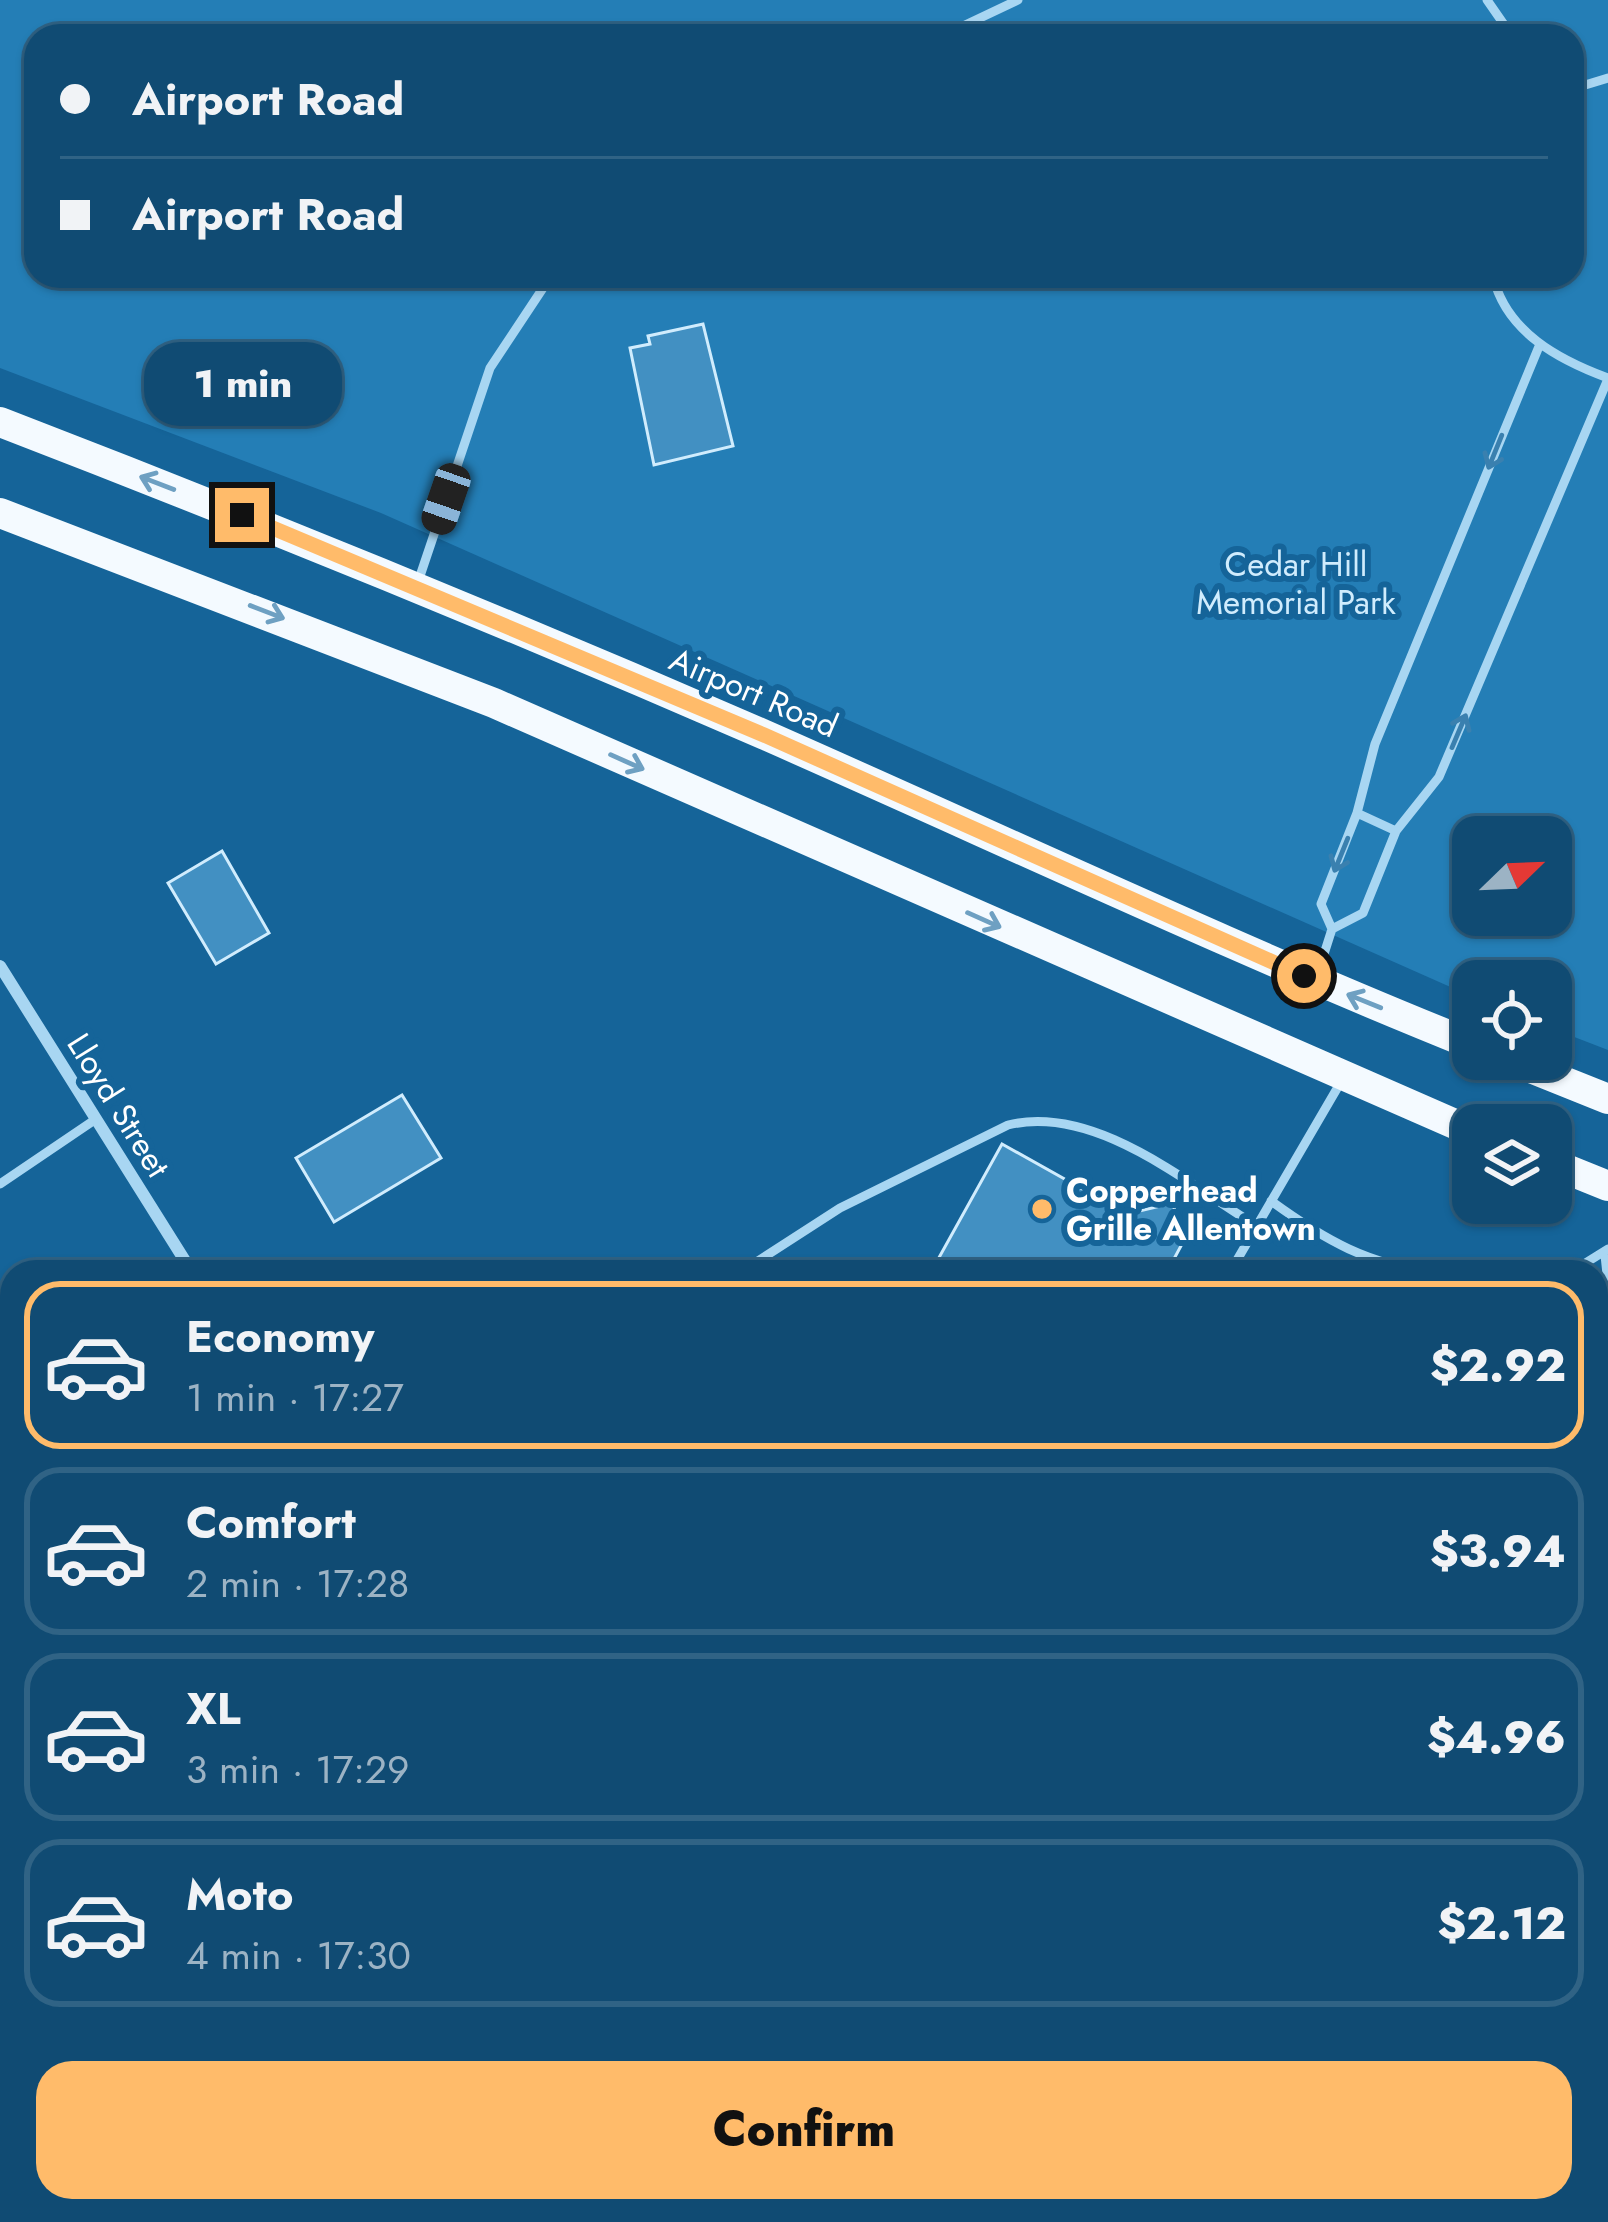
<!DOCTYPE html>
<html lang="en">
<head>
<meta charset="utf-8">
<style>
	:root { --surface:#104b73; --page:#195278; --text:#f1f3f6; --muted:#9cb3c4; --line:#306385; --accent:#ffbb6a }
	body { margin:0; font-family:Jost,sans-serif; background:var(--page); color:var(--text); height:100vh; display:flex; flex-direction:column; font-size:45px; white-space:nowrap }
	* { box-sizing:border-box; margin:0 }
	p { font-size:39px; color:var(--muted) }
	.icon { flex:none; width:66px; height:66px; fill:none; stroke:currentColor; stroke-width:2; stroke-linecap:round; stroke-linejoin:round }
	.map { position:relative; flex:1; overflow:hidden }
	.sheet { position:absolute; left:0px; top:1260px; width:1608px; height:963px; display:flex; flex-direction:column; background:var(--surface); border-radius:36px 36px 0 0; box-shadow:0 3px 9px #0004,0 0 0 3px var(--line) }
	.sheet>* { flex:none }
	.hud { position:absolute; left:24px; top:24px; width:1560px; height:264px; border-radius:36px; box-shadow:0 3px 9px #0004,0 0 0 3px var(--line); display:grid; align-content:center; height:264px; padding:0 36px; background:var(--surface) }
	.needle { width:78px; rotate:67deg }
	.fabs { position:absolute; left:1452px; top:816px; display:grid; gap:24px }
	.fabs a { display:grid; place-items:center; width:120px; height:120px; border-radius:24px; background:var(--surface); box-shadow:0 3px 9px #0004,0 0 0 3px var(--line); font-size:60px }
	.end { position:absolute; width:54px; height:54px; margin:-27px; border:15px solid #ffbb6a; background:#111; box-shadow:0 0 0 6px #111 }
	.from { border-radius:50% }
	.bubble { position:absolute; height:84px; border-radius:36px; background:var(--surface); box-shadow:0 3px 9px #0004,0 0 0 3px var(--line); font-size:39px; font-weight:800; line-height:84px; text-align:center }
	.car { position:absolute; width:36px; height:72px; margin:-36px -18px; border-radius:15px; box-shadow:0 0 9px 3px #0007; background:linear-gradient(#222 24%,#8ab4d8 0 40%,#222 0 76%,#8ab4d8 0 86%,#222 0) }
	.hud b { display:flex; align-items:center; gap:42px; height:114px; font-size:45px }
	.hud b+b { border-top:3px solid var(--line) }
	.hud i { width:30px; height:30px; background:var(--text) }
	ul { padding:21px 0 0; list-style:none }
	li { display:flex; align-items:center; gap:36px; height:168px; margin:0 24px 18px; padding:0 12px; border:6px solid var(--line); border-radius:36px }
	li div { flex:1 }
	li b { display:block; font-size:45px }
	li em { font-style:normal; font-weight:800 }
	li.selected { border-color:var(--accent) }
	li>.icon { width:108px; height:108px; stroke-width:1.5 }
	.primary-button { display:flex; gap:24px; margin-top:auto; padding:24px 36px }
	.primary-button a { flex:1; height:138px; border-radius:36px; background:var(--accent); color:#111; font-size:48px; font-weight:800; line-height:138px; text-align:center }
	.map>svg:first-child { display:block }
	.green { fill:#247eb6; fill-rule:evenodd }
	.building { fill:#4290c2; stroke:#d0ecfd; stroke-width:3 }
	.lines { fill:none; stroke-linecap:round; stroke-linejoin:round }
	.service { stroke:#a8d6f2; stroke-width:9 }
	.minor { stroke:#a8d6f2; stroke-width:12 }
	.primary { stroke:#f4faff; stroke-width:30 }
	.oneway { stroke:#3a80af }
	.oneway2 { stroke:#6ea0c2 }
	.route { stroke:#ffbb6a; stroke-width:15 }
	.poi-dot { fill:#ffbb6a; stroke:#156499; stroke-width:4.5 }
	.labels { text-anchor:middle; stroke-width:12; stroke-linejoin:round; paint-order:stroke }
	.park-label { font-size:33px; fill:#d0ecfd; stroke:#156499 }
	.street-label { font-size:33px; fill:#fff; stroke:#156499 }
	.poi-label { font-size:33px; font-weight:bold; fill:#fff; stroke:#156499; text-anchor:start }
</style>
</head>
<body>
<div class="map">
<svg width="1608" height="2222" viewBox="0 0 1608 2222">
	<rect width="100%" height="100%" fill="#156499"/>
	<!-- green -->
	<path class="green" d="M 0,0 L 1608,0 L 1608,1050 L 1551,1028 L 1551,981 L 1473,981 L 1473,997 L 381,513 L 0,368 ZM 36,36 L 1572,36 L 1572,276 L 36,276 ZM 1473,837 L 1551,837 L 1551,915 L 1473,915 Z"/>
	<!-- building -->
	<path class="building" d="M 703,324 L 733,446 L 654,465 L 630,348 L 650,344 L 648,336 Z
		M 222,851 L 269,933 L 216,964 L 168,883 Z
		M 402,1095 L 441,1158 L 334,1222 L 296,1158 Z
		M 1002,1144 L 1127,1214 L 1173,1203 L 1182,1244 L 1167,1272 L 931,1272 Z"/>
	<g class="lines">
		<!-- service -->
		<path class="service" d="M 1487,0 L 1512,36
			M 942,36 L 1018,0
			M 1572,89 L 1608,78
			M 1493,276 C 1506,332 1559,360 1608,378
			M 418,582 L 490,368 L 551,276
			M 1357,813 L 1396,831
			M 1332,929 L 1363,913 L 1396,831 L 1439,777 L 1608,379
			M 1317,976 L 1332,929 L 1321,904 L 1357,813 L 1375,744 L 1540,344
			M 0,1184 L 96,1119
			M 1271,1201 C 1323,1239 1371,1267 1436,1272
			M 1605,1255 L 1608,1284
			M 741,1272 L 840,1208 L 1008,1125 C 1095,1104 1186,1183 1257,1226
			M 1230,1272 L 1342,1080
			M 1571,1272 L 1608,1249
			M 1596,1392 L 1608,1353
			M 0,1547 L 12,1539
			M 0,1815 L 12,1808
			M 282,2211 L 289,2222
			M 553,2211 L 558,2222
			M 1427,2211 L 1433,2222
			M 1355,2222 L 1368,2211"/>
		<!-- minor -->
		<path class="minor" d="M 0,966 L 192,1272
			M 1596,1951 L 1608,1951
			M 1522,2211 L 1528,2222"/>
		<!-- primary -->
		<path class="primary" d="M 0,422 C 257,521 512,625 765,735 C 1001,839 1234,949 1473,1045
			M 0,513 L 494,703 L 1473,1132
			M 1508,1059 L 1608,1099
			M 1551,1163 L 1608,1186"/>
	</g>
	<!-- one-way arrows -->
	<defs><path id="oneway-shaft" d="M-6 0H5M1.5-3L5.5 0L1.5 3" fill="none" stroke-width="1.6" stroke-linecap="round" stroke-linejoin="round" transform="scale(3)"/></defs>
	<g class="oneway">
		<use href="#oneway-shaft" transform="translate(1495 452) rotate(112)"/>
		<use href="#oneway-shaft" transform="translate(1459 731) rotate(-67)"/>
		<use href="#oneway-shaft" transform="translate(1341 855) rotate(112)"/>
	</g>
	<g class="oneway2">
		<use href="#oneway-shaft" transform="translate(157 483) rotate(-159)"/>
		<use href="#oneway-shaft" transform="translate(267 612) rotate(21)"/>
		<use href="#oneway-shaft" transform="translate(627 762) rotate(24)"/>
		<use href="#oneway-shaft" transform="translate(984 920) rotate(24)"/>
		<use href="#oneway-shaft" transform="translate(1364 1001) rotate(-158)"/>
	</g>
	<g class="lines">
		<!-- route -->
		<path class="route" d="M 242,515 L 764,735 L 1304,976"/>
	</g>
	<!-- markers -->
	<circle class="poi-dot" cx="1042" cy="1209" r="12"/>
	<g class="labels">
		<!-- park labels -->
		<g class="park-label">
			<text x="1296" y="576">Cedar Hill<tspan x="1296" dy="38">Memorial Park</tspan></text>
		</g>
		<!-- street labels -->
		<g class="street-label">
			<text transform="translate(754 692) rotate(23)" y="12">Airport Road</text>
			<text transform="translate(119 1105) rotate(58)" y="12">Lloyd Street</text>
		</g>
		<!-- poi labels -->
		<g class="poi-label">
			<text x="1066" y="1202">Copperhead<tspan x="1066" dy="38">Grille Allentown</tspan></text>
		</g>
	</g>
</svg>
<div class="fabs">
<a><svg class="needle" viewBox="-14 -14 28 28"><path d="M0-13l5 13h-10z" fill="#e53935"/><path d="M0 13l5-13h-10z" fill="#9cb3c4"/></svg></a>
<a><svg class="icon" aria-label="locate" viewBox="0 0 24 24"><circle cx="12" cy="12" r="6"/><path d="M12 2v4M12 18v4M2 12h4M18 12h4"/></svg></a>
<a><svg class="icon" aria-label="layers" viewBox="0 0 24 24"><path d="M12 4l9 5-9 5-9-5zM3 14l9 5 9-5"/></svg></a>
</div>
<i class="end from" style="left:1304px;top:976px"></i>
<i class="end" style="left:242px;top:515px"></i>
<div class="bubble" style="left:144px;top:342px;width:198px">1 min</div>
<i class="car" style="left:446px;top:499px;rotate:199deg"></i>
<div class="hud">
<b><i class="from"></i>Airport Road</b>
<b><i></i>Airport Road</b>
</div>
<section class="sheet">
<ul>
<li class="selected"><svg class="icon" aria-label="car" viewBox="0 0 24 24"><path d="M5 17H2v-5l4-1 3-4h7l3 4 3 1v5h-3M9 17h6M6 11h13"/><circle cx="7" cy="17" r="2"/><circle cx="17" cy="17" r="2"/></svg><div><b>Economy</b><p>1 min · 17:27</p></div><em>$2.92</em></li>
<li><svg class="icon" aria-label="car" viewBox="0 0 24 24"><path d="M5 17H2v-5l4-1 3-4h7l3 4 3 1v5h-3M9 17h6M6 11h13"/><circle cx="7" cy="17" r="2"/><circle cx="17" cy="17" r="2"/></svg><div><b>Comfort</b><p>2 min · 17:28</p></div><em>$3.94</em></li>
<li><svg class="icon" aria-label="car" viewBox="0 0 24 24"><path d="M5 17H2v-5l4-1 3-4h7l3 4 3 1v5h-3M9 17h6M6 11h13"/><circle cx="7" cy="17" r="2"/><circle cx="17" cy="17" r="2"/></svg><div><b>XL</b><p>3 min · 17:29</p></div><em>$4.96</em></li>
<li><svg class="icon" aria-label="car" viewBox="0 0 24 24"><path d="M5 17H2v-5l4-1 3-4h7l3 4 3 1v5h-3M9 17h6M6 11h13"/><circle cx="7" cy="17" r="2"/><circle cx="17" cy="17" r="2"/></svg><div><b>Moto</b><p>4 min · 17:30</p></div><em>$2.12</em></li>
</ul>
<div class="primary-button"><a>Confirm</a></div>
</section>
</div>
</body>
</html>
